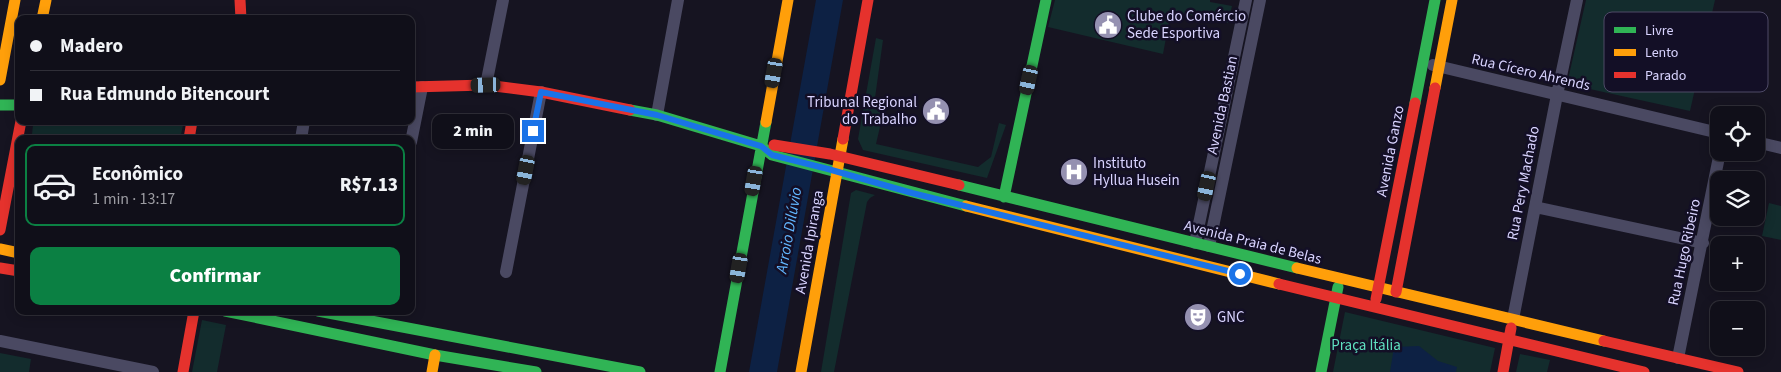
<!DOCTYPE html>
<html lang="pt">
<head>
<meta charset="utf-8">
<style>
	:root { --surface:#100f19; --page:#1e1d26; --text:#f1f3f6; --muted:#9c9ca2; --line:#302f38; --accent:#0b8043 }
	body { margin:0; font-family:"Source Sans 3",sans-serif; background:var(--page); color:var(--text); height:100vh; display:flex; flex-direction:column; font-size:19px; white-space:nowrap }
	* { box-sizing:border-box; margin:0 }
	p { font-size:16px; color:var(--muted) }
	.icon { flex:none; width:28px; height:28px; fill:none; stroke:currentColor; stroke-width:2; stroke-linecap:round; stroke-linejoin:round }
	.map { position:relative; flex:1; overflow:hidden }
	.side { position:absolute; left:15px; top:135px; width:400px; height:180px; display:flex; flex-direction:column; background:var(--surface); border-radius:10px; box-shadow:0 2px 12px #0003,0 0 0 1px var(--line) }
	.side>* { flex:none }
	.guide { position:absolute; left:15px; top:15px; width:400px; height:110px; border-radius:10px; box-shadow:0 2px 12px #0003,0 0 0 1px var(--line); display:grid; align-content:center; height:110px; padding:0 15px; background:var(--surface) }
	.controls { position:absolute; left:1710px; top:106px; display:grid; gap:10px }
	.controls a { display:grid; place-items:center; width:55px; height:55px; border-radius:10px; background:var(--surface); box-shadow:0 2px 12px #0003,0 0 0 1px var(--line); font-size:25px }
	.end { position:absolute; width:22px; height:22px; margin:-11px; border:6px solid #1a73e8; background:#fff; box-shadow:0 0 0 2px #fff }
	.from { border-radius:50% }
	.bubble { position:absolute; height:35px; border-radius:10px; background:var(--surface); box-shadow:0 2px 12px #0003,0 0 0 1px var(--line); font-size:16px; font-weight:800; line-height:35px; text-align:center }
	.car { position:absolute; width:15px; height:30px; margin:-15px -8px; border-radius:6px; box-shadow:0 0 4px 1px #0007; background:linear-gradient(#222 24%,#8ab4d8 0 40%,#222 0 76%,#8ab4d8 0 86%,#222 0) }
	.guide b { display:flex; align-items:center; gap:18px; height:48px; font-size:19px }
	.guide b+b { border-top:1px solid var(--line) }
	.guide i { width:12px; height:12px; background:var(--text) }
	ul { padding:9px 0 0; list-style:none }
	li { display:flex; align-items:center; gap:15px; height:82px; margin:0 10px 8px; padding:0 5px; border:2px solid transparent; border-radius:10px }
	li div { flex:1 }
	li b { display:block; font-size:19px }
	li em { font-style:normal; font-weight:800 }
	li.current { border-color:var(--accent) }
	li>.icon { width:45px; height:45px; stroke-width:1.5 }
	.primary-button { display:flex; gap:10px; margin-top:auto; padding:10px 15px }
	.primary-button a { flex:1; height:58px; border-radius:10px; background:var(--accent); color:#fff; font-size:20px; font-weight:800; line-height:58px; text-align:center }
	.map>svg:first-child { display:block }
	.green { fill:#132c2d }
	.water { fill:#0d2144 }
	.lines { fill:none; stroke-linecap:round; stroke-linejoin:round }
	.street { stroke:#4a4962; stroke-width:12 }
	.fast { stroke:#30b455; stroke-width:11 }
	.slow { stroke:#ff9f0a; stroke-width:11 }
	.jam { stroke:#e5322d; stroke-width:11 }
	.route { stroke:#1a73e8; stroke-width:6 }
	.labels { text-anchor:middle; stroke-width:5; stroke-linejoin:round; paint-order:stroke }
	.poi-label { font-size:15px; fill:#d9d4ff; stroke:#130f26; text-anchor:start }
	.street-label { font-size:15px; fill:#d9d4ff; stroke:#130f26 }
	.park-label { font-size:15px; fill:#5fe0c0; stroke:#130f26 }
	.water-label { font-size:16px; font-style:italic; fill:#62b6ff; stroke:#130f26 }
	.key { fill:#130f26; stroke:#4e4a67; stroke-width:1 }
	.key-label { font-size:14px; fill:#d9d4ff }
</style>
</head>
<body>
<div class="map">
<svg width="1781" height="372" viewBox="0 0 1781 372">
	<rect width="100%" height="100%" fill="#161421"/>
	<!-- green -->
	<path class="green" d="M 1055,0 L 1210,0 L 1210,2 L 1232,6 L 1228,23 L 1171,11 L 1163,54 L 1048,27 Z
		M 1586,0 L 1715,0 L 1690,111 L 1567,84 Z
		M 876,38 L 883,40 L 875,98 L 886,101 L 876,144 L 978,167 L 991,157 L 999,123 L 1006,125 L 987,178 L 863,150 L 858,139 Z
		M 92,121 L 184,121 L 180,139 L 56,139 L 32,134 L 33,125 Z
		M 856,190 L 875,195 L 870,198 L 867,202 L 834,372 L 821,372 L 851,193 Z
		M 1769,203 L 1781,206 L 1781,240 L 1762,236 Z
		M 1345,312 L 1495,348 L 1490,372 L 1333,372 Z
		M 202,320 L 226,325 L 217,372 L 192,372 Z
		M 0,353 L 31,359 L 29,372 L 0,372 Z
		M 1520,354 L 1550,360 L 1547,372 L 1516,372 Z"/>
	<!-- water -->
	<path class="water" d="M 816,0 L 843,0 L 777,372 L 749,372 Z
		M 1419,346 L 1438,361 L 1457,367 L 1456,372 L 1390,372 L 1394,347 Z"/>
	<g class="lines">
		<!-- street -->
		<path class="street" d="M 1433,65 L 1719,133
			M 486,85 L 503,0
			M 657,115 L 678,0
			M 301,139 L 304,121
			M 411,142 L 422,87
			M 1756,142 L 1781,148
			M 1535,207 L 1703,243
			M 1195,243 L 1246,0
			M 1209,246 L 1260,0
			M 506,272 L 541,92
			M 1513,319 L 1557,95 L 1577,0
			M 0,341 L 153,372
			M 1678,358 L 1720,152"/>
		<!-- fast -->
		<path class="fast" d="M 1415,103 L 1435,0
			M 0,105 L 19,105
			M 630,110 L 657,115 L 761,146 L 772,155 L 966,206
			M 959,185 L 1297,268
			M 1004,197 L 1046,0
			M 225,311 L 435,355 L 536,372
			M 318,311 L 640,372
			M 720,372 L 766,122
			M 1321,372 L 1338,287"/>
		<!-- slow -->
		<path class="slow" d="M 42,19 L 46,0
			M 0,80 L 15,0
			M 1435,88 L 1452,0
			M 766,122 L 788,0
			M 966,206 L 1279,284
			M 0,249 L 19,253
			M 1297,268 L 1604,341
			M 432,372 L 435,355
			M 801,372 L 843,139"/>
		<!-- jam -->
		<path class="jam" d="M 240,0 L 241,19
			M 411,87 L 486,85 L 541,92 L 630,110
			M 189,139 L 192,121
			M 843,139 L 868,0
			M 774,145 L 830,154 L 959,185
			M 0,230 L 21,121
			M 0,268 L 19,271
			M 1279,284 L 1644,372
			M 1396,292 L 1435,88
			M 1376,299 L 1415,103
			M 1604,341 L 1738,372
			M 183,372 L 194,311
			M 1503,372 L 1511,328"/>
	</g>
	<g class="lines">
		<!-- route -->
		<path class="route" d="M 533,131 L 541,92 L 657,115 L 761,146 L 772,155 L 828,169 L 912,193 L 1240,274"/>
	</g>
	<!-- icons -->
	<defs>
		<symbol id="civic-disc" viewBox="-11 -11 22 22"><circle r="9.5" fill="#9591b1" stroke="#130f26"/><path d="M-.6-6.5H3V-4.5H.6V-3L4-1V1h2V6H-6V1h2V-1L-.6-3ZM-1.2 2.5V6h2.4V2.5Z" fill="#fff"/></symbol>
		<symbol id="hospital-disc" viewBox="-11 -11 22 22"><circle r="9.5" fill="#9591b1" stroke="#130f26"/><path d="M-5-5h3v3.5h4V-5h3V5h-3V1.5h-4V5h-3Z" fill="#fff"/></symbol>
		<symbol id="theatre-disc" viewBox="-11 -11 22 22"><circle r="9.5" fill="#9591b1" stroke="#130f26"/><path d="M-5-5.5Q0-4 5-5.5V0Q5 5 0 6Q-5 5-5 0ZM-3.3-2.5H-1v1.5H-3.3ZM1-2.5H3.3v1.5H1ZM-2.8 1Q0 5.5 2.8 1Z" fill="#fff"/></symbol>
	</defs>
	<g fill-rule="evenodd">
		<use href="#civic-disc" x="1092" y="9" width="32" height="32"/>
		<use href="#civic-disc" x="920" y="95" width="32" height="32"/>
		<use href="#hospital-disc" x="1058" y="156" width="32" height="32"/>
		<use href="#theatre-disc" x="1182" y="301" width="32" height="32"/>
	</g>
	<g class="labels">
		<!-- poi labels -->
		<g class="poi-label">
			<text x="1127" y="21">Clube do Comércio<tspan x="1127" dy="17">Sede Esportiva</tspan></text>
			<text x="917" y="107" text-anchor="end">Tribunal Regional<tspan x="917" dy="17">do Trabalho</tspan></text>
			<text x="1093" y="168">Instituto<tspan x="1093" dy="17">Hyllua Husein</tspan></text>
			<text x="1217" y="322">GNC</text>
		</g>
		<!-- street labels -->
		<g class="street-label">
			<text transform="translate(1531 72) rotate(13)" y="5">Rua Cícero Ahrends</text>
			<text transform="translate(1222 105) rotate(-78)" y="5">Avenida Bastian</text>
			<text transform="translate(1390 151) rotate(-79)" y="5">Avenida Ganzo</text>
			<text transform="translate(1523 183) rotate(-79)" y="5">Rua Pery Machado</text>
			<text transform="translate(809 242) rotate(-80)" y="5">Avenida Ipiranga</text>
			<text transform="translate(1253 242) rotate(14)" y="5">Avenida Praia de Belas</text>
			<text transform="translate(1684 252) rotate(-78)" y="5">Rua Hugo Ribeiro</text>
		</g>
		<!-- park labels -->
		<g class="park-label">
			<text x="1366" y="350">Praça Itália</text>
		</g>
		<!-- water labels -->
		<g class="water-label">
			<text transform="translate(788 230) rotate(-80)" y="6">Arroio Dilúvio</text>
		</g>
	</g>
	<!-- legend -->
	<rect x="1604" y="12" width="164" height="80" rx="8" class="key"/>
	<rect x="1614" y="27" width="22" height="6" fill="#30b455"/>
	<rect x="1614" y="49" width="22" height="7" fill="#ff9f0a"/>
	<rect x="1614" y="72" width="22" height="6" fill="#e5322d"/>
	<g class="key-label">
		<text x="1645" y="35">Livre</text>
		<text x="1645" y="57">Lento</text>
		<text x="1645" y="80">Parado</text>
	</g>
</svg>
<div class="controls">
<a><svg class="icon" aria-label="locate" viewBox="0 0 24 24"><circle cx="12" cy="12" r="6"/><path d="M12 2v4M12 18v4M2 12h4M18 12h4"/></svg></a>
<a><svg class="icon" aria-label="layers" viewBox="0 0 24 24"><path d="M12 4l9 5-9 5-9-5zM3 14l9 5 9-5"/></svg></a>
<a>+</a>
<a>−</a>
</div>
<i class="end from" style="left:1240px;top:274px"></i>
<i class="end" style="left:533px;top:131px"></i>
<div class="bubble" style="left:432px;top:114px;width:82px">2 min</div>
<i class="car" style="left:774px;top:73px;rotate:190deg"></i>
<i class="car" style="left:1029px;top:80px;rotate:192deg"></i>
<i class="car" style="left:486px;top:85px;rotate:268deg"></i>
<i class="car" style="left:526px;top:170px;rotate:191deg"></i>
<i class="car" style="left:754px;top:181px;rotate:190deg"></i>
<i class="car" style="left:1207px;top:186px;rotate:192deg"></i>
<i class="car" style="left:739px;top:268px;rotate:190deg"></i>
<div class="guide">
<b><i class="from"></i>Madero</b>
<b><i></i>Rua Edmundo Bitencourt</b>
</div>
<section class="side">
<ul>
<li class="current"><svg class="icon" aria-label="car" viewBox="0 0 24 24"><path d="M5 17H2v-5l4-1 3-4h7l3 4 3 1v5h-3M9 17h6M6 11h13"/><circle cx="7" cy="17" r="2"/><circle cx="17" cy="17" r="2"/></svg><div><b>Econômico</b><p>1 min · 13:17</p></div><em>R$7.13</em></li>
</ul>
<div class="primary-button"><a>Confirmar</a></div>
</section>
</div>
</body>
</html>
